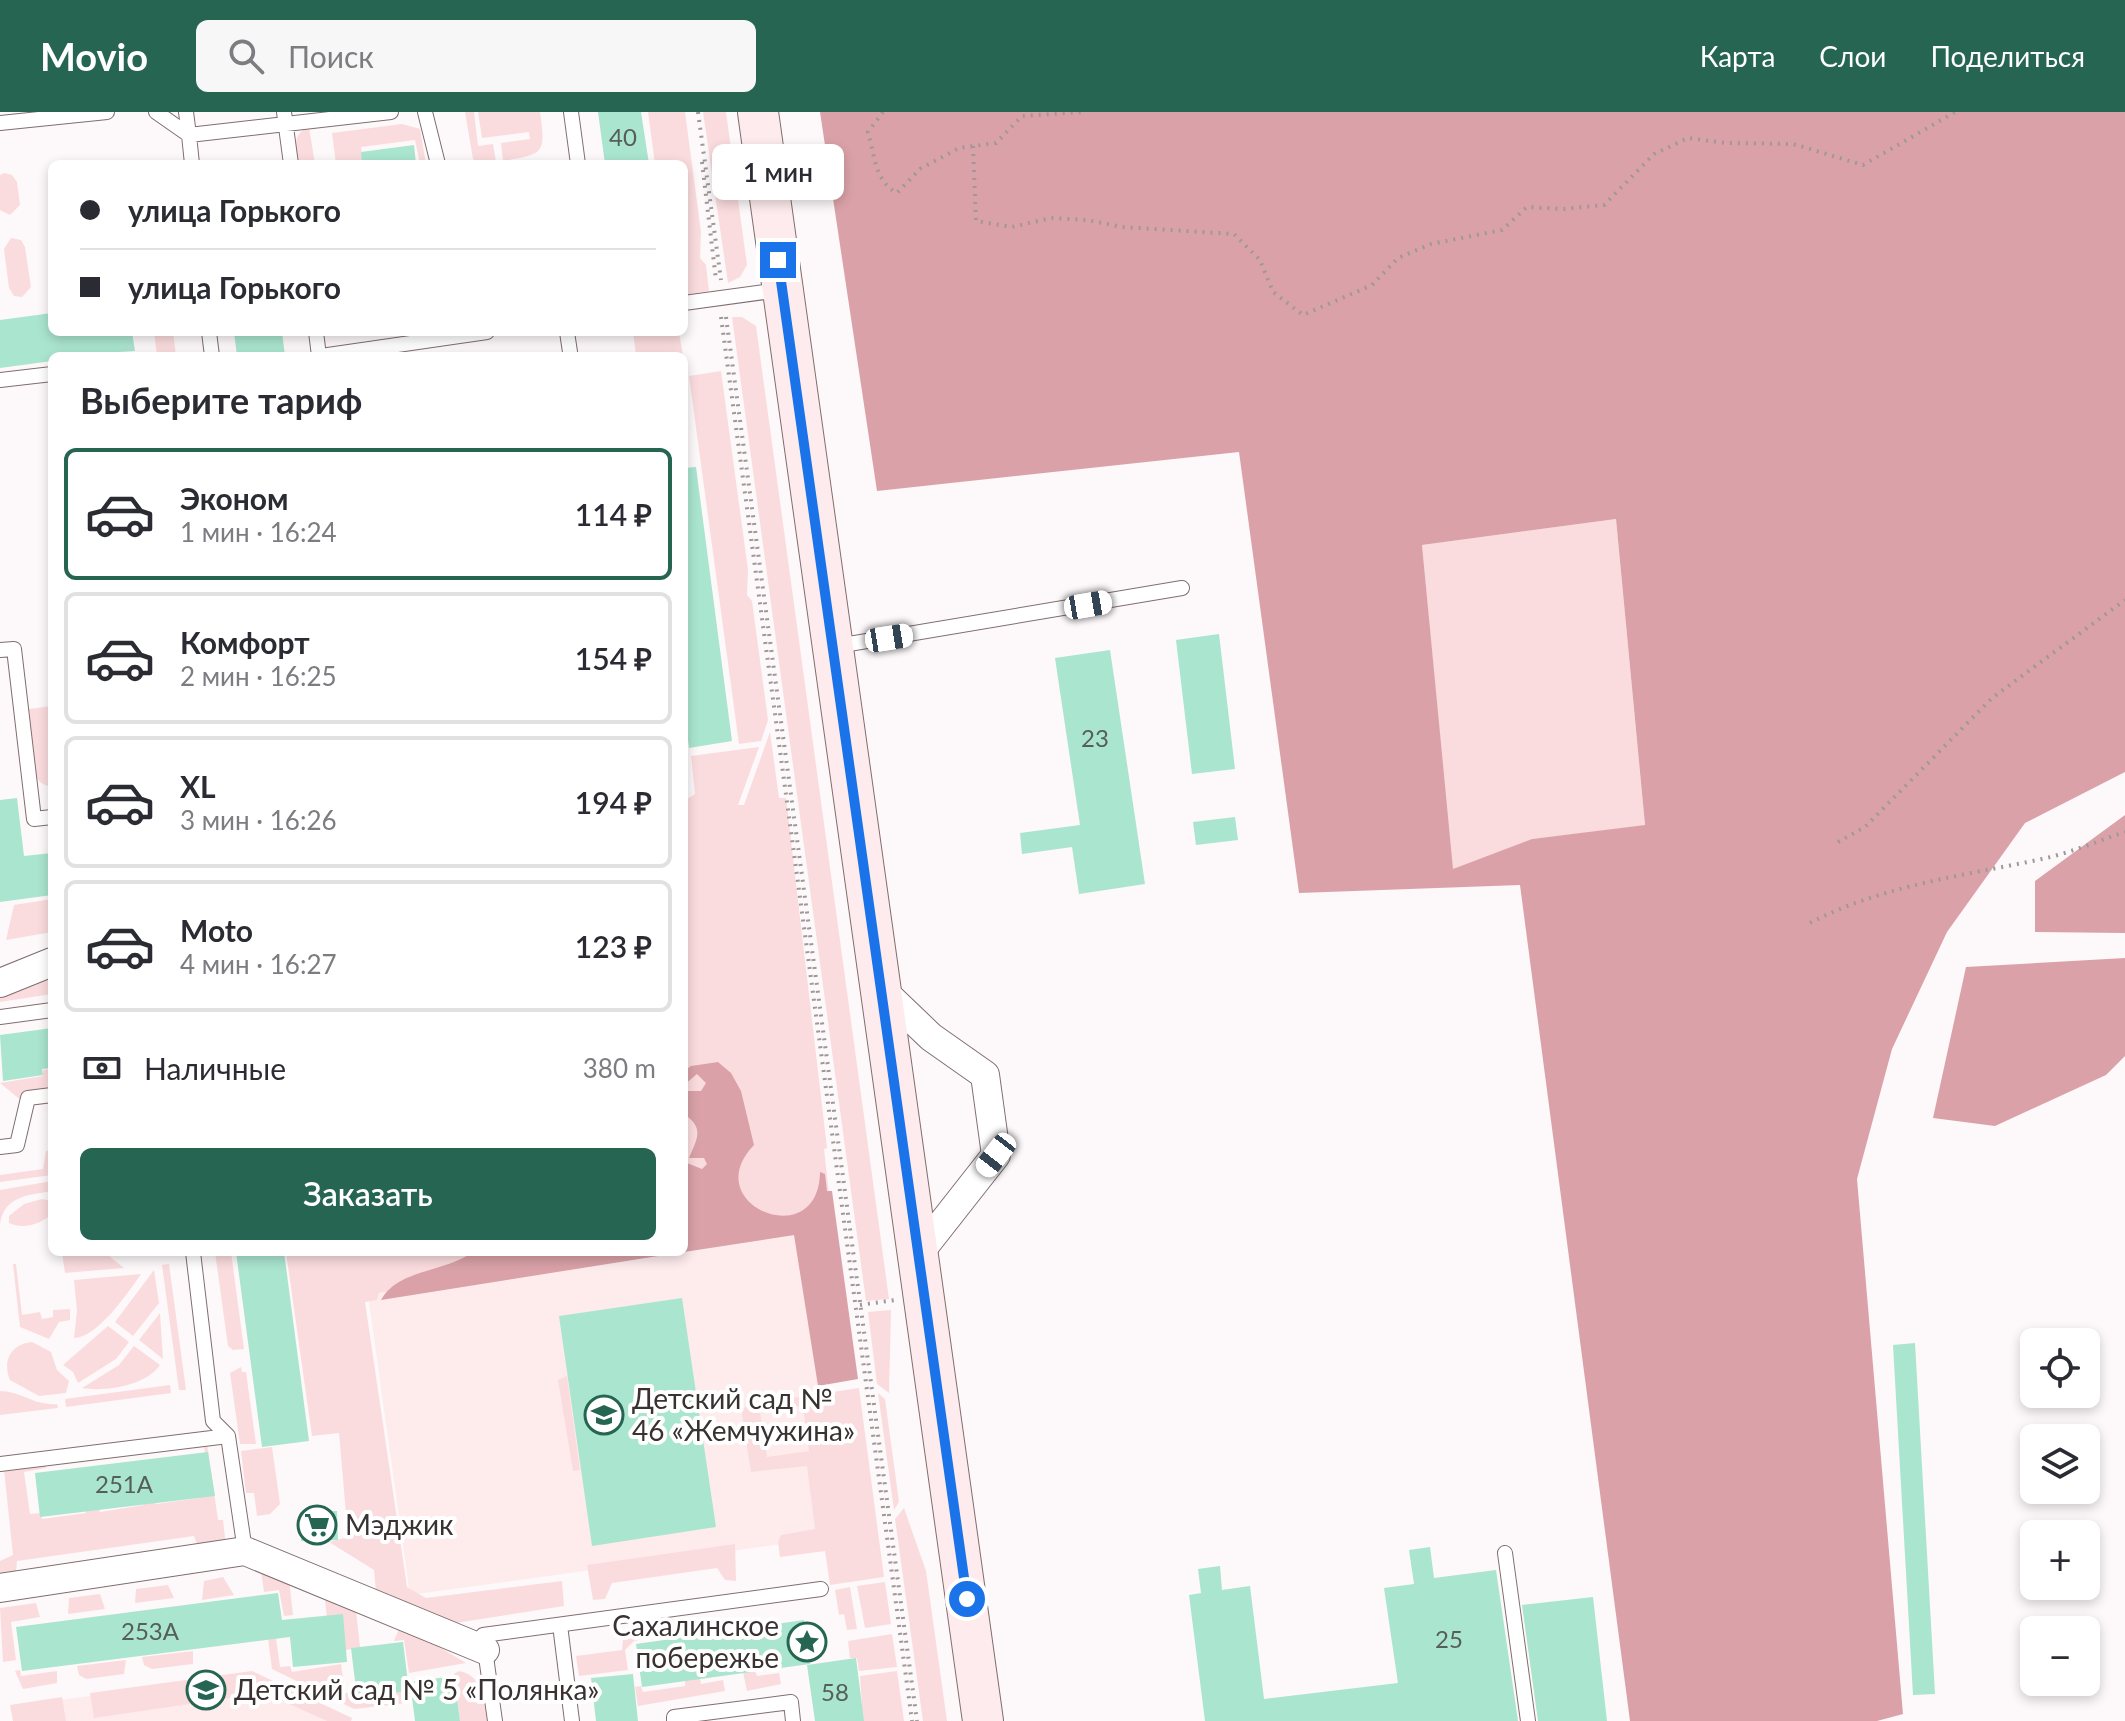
<!DOCTYPE html>
<html lang="ru">
<head>
<meta charset="utf-8">
<style>
	:root { --surface:#fff; --page:#f7f7f7; --text:#2b2b33; --muted:#7c7c81; --line:#e1e1e2; --accent:#266552 }
	body { margin:0; font-family:Lato,sans-serif; background:var(--page); color:var(--text); height:100vh; display:flex; flex-direction:column; font-size:30px; white-space:nowrap }
	* { box-sizing:border-box; margin:0 }
	p { font-size:26px; color:var(--muted) }
	.icon { flex:none; width:44px; height:44px; fill:none; stroke:currentColor; stroke-width:2; stroke-linecap:round; stroke-linejoin:round }
	.map { position:relative; flex:1; overflow:hidden }
	.sheet { position:absolute; left:48px; top:240px; width:640px; height:904px; display:flex; flex-direction:column; background:var(--surface); border-radius:12px; box-shadow:0 4px 12px #0003 }
	.sheet>* { flex:none }
	.hud { position:absolute; left:48px; top:48px; width:640px; height:176px; border-radius:12px; box-shadow:0 4px 12px #0003; display:grid; align-content:center; height:176px; padding:0 32px; background:var(--surface) }
	.controls { position:absolute; left:2020px; top:1216px; display:grid; gap:16px }
	.controls a { display:grid; place-items:center; width:80px; height:80px; border-radius:12px; background:var(--surface); box-shadow:0 4px 12px #0003; font-size:40px }
	.end { position:absolute; width:36px; height:36px; margin:-18px; border:10px solid #1a73e8; background:#fff; box-shadow:0 0 0 4px #fff }
	.from { border-radius:50% }
	.bubble { position:absolute; height:56px; border-radius:12px; background:var(--surface); box-shadow:0 4px 12px #0003; font-size:26px; font-weight:600; line-height:56px; text-align:center }
	.car { position:absolute; width:24px; height:48px; margin:-24px -12px; border-radius:10px; box-shadow:0 0 6px 2px #0007; background:linear-gradient(#fff 24%,#345 0 40%,#fff 0 76%,#345 0 86%,#fff 0) }
	.hud b { display:flex; align-items:center; gap:28px; height:76px; font-size:30px }
	.hud b+b { border-top:2px solid var(--line) }
	.hud i { width:20px; height:20px; background:var(--text) }
	ul { padding:0; list-style:none }
	li { display:flex; align-items:center; gap:24px; height:132px; margin:0 16px 12px; padding:0 16px; border:4px solid var(--line); border-radius:12px }
	li div { flex:1 }
	li b { display:block; font-size:30px }
	li em { font-style:normal; font-weight:600 }
	li.selected { border-color:var(--accent) }
	li>.icon { width:72px; height:72px; stroke-width:1.5 }
	h2 { padding:0 32px; font-size:36px; line-height:96px }
	.pay { display:flex; align-items:center; gap:20px; height:88px; padding:0 32px; font-size:30px }
	.pay p { margin-inline-start:auto }
	.primary-button { display:flex; gap:16px; margin-top:auto; padding:16px 32px }
	.primary-button a { flex:1; height:92px; border-radius:12px; background:var(--accent); color:#fff; font-size:32px; font-weight:600; line-height:92px; text-align:center }
	header { display:flex; align-items:center; gap:48px; box-sizing:border-box; height:112px; padding:0 40px; background:var(--accent); color:#fff }
	header strong { font-size:38px }
	nav { display:flex; gap:44px; margin-inline-start:auto; font-size:28px }
	.search { width:560px; height:72px; background:var(--page); display:flex; align-items:center; gap:20px; box-sizing:border-box; padding:0 28px; border-radius:12px; color:var(--muted); font-size:30px }
	.map>svg:first-child { display:block }
	.built { fill:#feeced }
	.green { fill:#fbdcde }
	.forest { fill:#daa2a8; fill-rule:evenodd }
	.building { fill:#aae5d0 }
	.lines { fill:none; stroke-linecap:round; stroke-linejoin:round }
	.service-casing { stroke:#806e6f; stroke-width:16 }
	.minor-casing { stroke:#806e6f; stroke-width:30 }
	.secondary-casing { stroke:#806e6f; stroke-width:42 }
	.path { stroke:#9e9899; stroke-width:4; stroke-dasharray:2 6; stroke-linecap:butt }
	.service { stroke:#fff; stroke-width:14 }
	.minor { stroke:#fff; stroke-width:28 }
	.secondary { stroke:#feebed; stroke-width:40 }
	.route { stroke:#1a73e8; stroke-width:10 }
	.labels { text-anchor:middle; stroke-width:8; stroke-linejoin:round; paint-order:stroke }
	.number-label { font-size:24px; fill:#555e5a }
	.poi-label { font-size:28px; fill:#393132; stroke:#fff; text-anchor:start }
</style>
</head>
<body>
<header>
<strong>Movio</strong>
<div class="search"><svg class="icon" aria-label="search" viewBox="0 0 24 24"><circle cx="10" cy="10" r="6"/><path d="M15 15l6 6"/></svg>Поиск</div>
<nav><a>Карта</a><a>Слои</a><a>Поделиться</a></nav>
</header>
<div class="map">
<svg width="2125" height="1609" viewBox="0 0 2125 1609">
	<rect width="100%" height="100%" fill="#fdf8f9"/>
	<!-- built -->
	<path class="built" d="M 798,1123 L 840,1424 L 410,1483 L 368,1183 Z
		M 248,1563 L 341,1609 L 17,1609 L 15,1594 Z"/>
	<!-- green -->
	<path class="green" d="M 465,0 L 474,0 L 478,34 L 493,32 L 496,50 L 479,52 L 473,47 Z
		M 478,0 L 540,0 C 546,42 544,42 503,49 L 501,31 L 530,27 L 529,20 L 482,26 Z
		M 648,0 L 685,0 L 701,120 L 700,146 L 706,153 L 709,179 L 684,183 L 684,52 L 655,52 Z
		M 703,0 L 726,0 L 747,153 L 740,165 L 728,171 Z
		M 402,12 L 420,17 L 426,52 L 420,52 L 415,28 L 361,35 L 363,52 L 336,52 L 332,21 Z
		M 309,15 L 315,52 L 298,52 C 296,35 291,23 309,15 Z
		M 4,61 L 12,63 L 17,70 L 20,93 L 10,103 L 0,98 L 0,63 Z
		M 11,126 L 21,128 L 25,135 L 31,175 L 22,185 L 14,184 L 9,176 L 4,137 Z
		M 732,205 L 742,205 L 756,214 L 889,1187 L 866,1189 Z
		M 154,220 L 173,220 L 176,244 L 157,244 Z
		M 633,220 L 679,220 L 683,244 L 636,244 Z
		M 721,259 L 748,458 L 747,483 L 752,489 L 768,608 L 761,629 L 739,632 L 689,264 Z
		M 1616,407 L 1645,714 L 1532,727 L 1452,758 L 1422,433 Z
		M 52,594 L 52,674 C 45,674 39,671 36,664 L 29,597 Z
		M 770,620 L 779,686 L 786,686 L 827,1036 L 824,1037 L 833,1118 L 684,1139 L 684,689 L 695,682 L 691,644 L 759,635 L 738,693 L 744,693 Z
		M 52,787 L 52,820 L 6,828 L 14,793 Z
		M 52,864 L 52,882 L 0,890 L 0,881 Z
		M 52,957 L 52,991 L 28,994 L 0,971 L 43,964 L 43,958 Z
		M 52,1038 L 52,1063 L 0,1070 L 0,1063 L 43,1057 L 46,1039 Z
		M 52,1069 L 52,1079 C 29,1083 3,1084 0,1113 L 0,1078 Z
		M 42,1087 L 52,1089 L 52,1102 C 40,1112 24,1118 9,1111 L 9,1104 L 24,1092 Z
		M 62,1140 L 104,1140 L 124,1156 L 65,1161 Z
		M 215,1140 L 231,1140 L 244,1237 L 233,1238 L 228,1234 Z
		M 286,1140 L 676,1140 L 379,1181 L 377,1188 L 365,1190 L 407,1475 L 426,1486 L 562,1469 L 564,1494 L 443,1513 L 376,1480 L 374,1458 L 329,1430 L 348,1425 L 339,1321 L 312,1324 Z
		M 13,1152 L 16,1152 L 22,1203 L 40,1200 L 42,1207 L 53,1205 L 53,1198 L 70,1197 L 70,1208 L 59,1210 L 49,1227 L 20,1215 Z
		M 169,1152 L 186,1278 L 179,1278 L 162,1153 Z
		M 154,1158 L 159,1191 L 133,1224 L 115,1210 Z
		M 141,1162 C 128,1181 97,1226 74,1226 L 77,1199 L 74,1168 Z
		M 891,1198 L 889,1281 L 877,1272 L 868,1200 Z
		M 160,1201 L 163,1247 L 139,1228 Z
		M 108,1214 L 129,1230 L 116,1247 L 78,1271 L 73,1260 L 63,1253 Z
		M 32,1230 L 51,1240 L 57,1258 L 69,1269 L 66,1281 L 39,1284 L 10,1268 C 2,1249 11,1232 32,1230 Z
		M 134,1234 L 160,1253 C 146,1274 104,1280 82,1276 L 119,1253 Z
		M 241,1255 L 242,1260 L 246,1260 L 256,1332 L 240,1332 L 230,1261 Z
		M 567,1264 L 580,1358 L 573,1359 L 558,1268 Z
		M 170,1273 L 171,1281 L 66,1295 L 65,1287 Z
		M 859,1276 L 884,1465 L 830,1473 L 825,1439 L 780,1445 L 778,1430 L 781,1423 L 815,1417 L 807,1354 L 751,1360 L 741,1296 L 759,1293 L 767,1345 L 809,1339 L 803,1294 L 768,1298 L 767,1290 Z
		M 0,1279 C 20,1279 35,1294 57,1292 L 58,1296 L 0,1303 Z
		M 878,1281 L 885,1287 L 899,1390 L 894,1398 Z
		M 192,1330 L 207,1331 L 218,1408 L 223,1408 L 226,1434 L 198,1435 L 194,1424 L 17,1449 L 16,1460 L 0,1466 L 0,1449 L 13,1443 L 4,1358 L 46,1351 L 46,1356 L 24,1360 L 30,1402 L 41,1401 L 42,1407 L 86,1401 L 85,1396 L 98,1394 L 100,1400 L 144,1393 L 143,1388 L 154,1386 L 156,1392 L 199,1386 L 210,1378 L 204,1335 L 193,1336 Z
		M 272,1335 L 280,1392 L 270,1402 L 257,1404 L 254,1381 L 246,1381 L 241,1339 Z
		M 904,1396 L 926,1459 L 947,1609 L 923,1609 L 895,1407 Z
		M 735,1432 L 736,1469 L 725,1468 L 717,1456 L 612,1471 L 605,1487 L 593,1488 L 587,1453 Z
		M 288,1458 L 293,1503 L 284,1504 L 279,1478 L 264,1480 L 261,1459 Z
		M 223,1465 L 234,1483 L 202,1488 L 204,1469 Z
		M 885,1470 L 891,1512 L 865,1516 L 857,1474 Z
		M 168,1473 L 174,1486 L 135,1491 L 136,1477 Z
		M 850,1475 L 857,1517 L 847,1518 L 844,1502 L 839,1503 L 835,1478 Z
		M 324,1479 L 356,1499 L 360,1535 L 342,1539 L 327,1506 Z
		M 100,1482 L 105,1497 L 68,1502 L 69,1486 Z
		M 36,1491 L 40,1505 L 11,1510 L 16,1548 L 3,1550 L 0,1496 Z
		M 401,1512 L 466,1551 L 409,1561 L 404,1528 L 394,1529 Z
		M 648,1515 L 649,1526 L 634,1529 L 625,1538 L 628,1558 L 579,1564 L 576,1544 L 622,1538 L 624,1519 Z
		M 892,1522 L 897,1555 L 859,1559 L 857,1546 L 850,1546 L 848,1529 Z
		M 276,1526 L 280,1555 L 290,1554 L 292,1560 L 341,1552 L 345,1581 L 356,1580 L 357,1586 L 398,1579 L 405,1573 L 407,1591 L 354,1597 L 272,1557 L 268,1527 Z
		M 193,1539 L 193,1552 L 152,1557 L 144,1553 L 142,1545 Z
		M 126,1548 L 124,1562 L 86,1567 L 79,1563 L 77,1554 Z
		M 20,1558 L 21,1564 L 57,1559 L 57,1571 L 23,1577 L 15,1559 Z
		M 755,1558 L 757,1564 L 779,1561 L 781,1572 L 747,1579 L 743,1560 Z
		M 252,1559 L 352,1606 L 351,1609 L 327,1609 L 265,1581 L 94,1606 L 90,1581 Z
		M 459,1559 C 483,1563 484,1590 487,1609 L 460,1609 L 454,1562 Z
		M 897,1559 L 904,1609 L 863,1609 L 860,1564 Z
		M 700,1566 L 701,1572 L 723,1568 L 725,1579 L 638,1594 L 635,1575 L 641,1574 L 643,1580 L 685,1574 L 685,1568 Z
		M 62,1585 L 66,1609 L 13,1609 L 10,1593 Z"/>
	<!-- forest -->
	<path class="forest" d="M 820,0 L 2125,0 L 2125,660 L 2025,711 L 1947,820 L 1892,937 L 1857,1067 L 1903,1602 L 1877,1609 L 1630,1609 L 1520,773 L 1299,781 L 1239,340 L 877,379 ZM 1616,407 L 1645,713 L 1532,727 L 1453,757 L 1422,433 Z
		M 2125,703 L 2125,821 L 2035,820 L 2035,769 Z
		M 2125,846 L 2125,944 L 2106,963 L 1995,1014 L 1933,1006 L 1966,855 Z
		M 718,950 L 731,961 L 741,979 L 754,1033 C 696,1093 819,1143 820,1060 L 825,1062 L 827,1079 L 832,1079 L 858,1267 L 818,1274 L 794,1123 L 684,1140 L 684,1059 L 687,1051 L 702,1057 L 707,1052 L 704,1046 L 689,1046 C 698,1025 704,1016 684,1002 L 684,979 L 701,979 L 706,971 L 697,962 L 684,973 L 684,959 L 691,954 Z
		M 473,1140 L 683,1140 L 381,1188 C 398,1157 446,1160 473,1140 Z"/>
	<!-- building -->
	<path class="building" d="M 598,0 L 641,0 L 649,52 L 605,52 Z
		M 414,33 L 416,52 L 362,52 L 361,40 Z
		M 52,201 L 52,220 L 132,220 L 135,239 L 52,244 L 52,249 L 0,256 L 0,208 Z
		M 234,220 L 282,220 L 285,244 L 237,244 Z
		M 696,355 L 732,629 L 689,636 L 684,597 L 684,356 Z
		M 1219,522 L 1235,657 L 1192,662 L 1176,528 Z
		M 1110,538 L 1145,772 L 1079,782 L 1072,735 L 1022,742 L 1020,721 L 1080,713 L 1055,546 Z
		M 17,686 L 24,744 L 52,741 L 52,783 L 0,790 L 0,688 Z
		M 1235,705 L 1238,728 L 1196,733 L 1193,710 Z
		M 52,916 L 52,956 L 42,957 L 43,963 L 3,969 L 0,923 Z
		M 236,1140 L 284,1140 L 309,1329 L 262,1335 Z
		M 682,1186 L 716,1415 L 592,1434 L 559,1204 Z
		M 1915,1231 L 1935,1582 L 1913,1583 L 1893,1233 Z
		M 208,1340 L 215,1384 L 40,1405 L 35,1361 Z
		M 337,1399 L 338,1428 L 301,1429 L 300,1400 Z
		M 1430,1435 L 1434,1466 L 1496,1458 L 1518,1609 L 1205,1609 L 1189,1483 L 1201,1481 L 1198,1457 L 1220,1454 L 1222,1478 L 1250,1474 L 1264,1587 L 1398,1571 L 1384,1476 L 1414,1472 L 1409,1438 Z
		M 278,1481 L 282,1508 L 343,1502 L 347,1550 L 293,1555 L 290,1525 L 22,1559 L 16,1515 Z
		M 1593,1485 L 1607,1609 L 1538,1609 L 1522,1493 Z
		M 804,1508 L 810,1552 L 642,1575 L 636,1532 Z
		M 403,1530 L 409,1579 L 357,1585 L 351,1536 Z
		M 856,1546 L 864,1609 L 815,1609 L 807,1553 Z
		M 633,1562 L 638,1609 L 596,1609 L 591,1566 Z
		M 454,1564 L 460,1609 L 415,1609 L 410,1570 Z"/>
	<g class="lines">
		<defs>
			<path id="service" d="M 156,0 L 189,23 L 192,52
				M 186,0 L 189,23 L 391,0
				M 284,0 L 291,52
				M 425,0 L 438,52
				M 571,0 L 578,52
				M 0,11 L 107,0
				M 684,191 L 779,178
				M 209,220 L 212,244
				M 316,220 L 319,244
				M 567,220 L 570,240
				M 321,244 L 487,220
				M 0,268 L 52,262
				M 837,534 L 1182,476
				M 0,538 L 14,537 L 34,707 L 52,705
				M 0,905 L 52,898
				M 0,1035 L 17,1033 L 28,986 L 52,983
				M 193,1140 L 213,1309 L 228,1324 L 245,1439
				M 0,1352 L 228,1324
				M 1505,1441 L 1528,1609
				M 560,1513 L 572,1609
				M 495,1609 L 483,1523 L 821,1477
				M 674,1609 L 674,1605 L 791,1590 L 793,1609"/>
			<path id="minor" d="M 0,871 L 52,850
				M 882,878 L 931,925 L 985,963 L 996,1043 L 919,1141
				M 0,1476 L 245,1439 L 485,1538"/>
			<path id="secondary" d="M 758,0 L 983,1609"/>
		</defs>
		<!-- service casing -->
		<use href="#service" class="service-casing"/>
		<!-- minor casing -->
		<use href="#minor" class="minor-casing"/>
		<!-- secondary casing -->
		<use href="#secondary" class="secondary-casing"/>
		<!-- path -->
		<path class="path" d="M 698,0 L 721,168
			M 883,0 L 868,20 C 874,41 875,70 897,81 L 920,57 L 959,36 L 996,31 L 1022,4 L 1081,0
			M 973,34 L 976,109 L 1012,115 L 1051,106 L 1087,108 L 1122,115 L 1234,122 L 1260,148 L 1273,180 L 1303,203 L 1372,173 L 1398,146 L 1431,132 L 1502,118 L 1527,95 L 1564,97 L 1604,93 L 1654,42 L 1688,26 L 1725,31 L 1793,32 L 1863,53 L 1955,0
			M 702,50 L 716,168
			M 721,205 L 912,1609
			M 726,205 L 917,1609
			M 1838,730 L 1865,715 L 1992,586 L 2125,488
			M 1810,811 C 1883,773 1962,764 2042,747 C 2070,741 2098,729 2125,720
			M 860,1193 L 895,1188"/>
		<!-- service -->
		<use href="#service" class="service"/>
		<!-- minor -->
		<use href="#minor" class="minor"/>
		<!-- secondary -->
		<use href="#secondary" class="secondary"/>
	</g>
	<g class="lines">
		<!-- route -->
		<path class="route" d="M 778,148 L 967,1487"/>
	</g>
	<!-- icons -->
	<defs>
		<symbol id="school-ring" viewBox="-11 -11 22 22"><circle r="9.5" fill="#fff" stroke="#266552" stroke-width="1.5"/><path d="M0-5L7-2L0 1L-7-2ZM-4 1L0 2.5L4 1V4Q0 6-4 4Z" fill="#266552"/></symbol>
		<symbol id="supermarket-ring" viewBox="-11 -11 22 22"><circle r="9.5" fill="#fff" stroke="#266552" stroke-width="1.5"/><path d="M-6-5.5h2.5l.6 2H6L4.5 2H-2.5L-4.4-4H-6ZM-1.5 3.2a1.3 1.3 0 1 0 .1 0ZM3 3.2a1.3 1.3 0 1 0 .1 0Z" fill="#266552"/></symbol>
		<symbol id="sight-ring" viewBox="-11 -11 22 22"><circle r="9.5" fill="#fff" stroke="#266552" stroke-width="1.5"/><path d="M0-6L1.8-2.2L6-1.7L2.9 1.2L3.7 5.4L0 3.3L-3.7 5.4L-2.9 1.2L-6-1.7L-1.8-2.2Z" fill="#266552"/></symbol>
	</defs>
	<g fill-rule="evenodd">
		<use href="#school-ring" x="582" y="1281" width="44" height="44"/>
		<use href="#supermarket-ring" x="295" y="1391" width="44" height="44"/>
		<use href="#sight-ring" x="785" y="1508" width="44" height="44"/>
		<use href="#school-ring" x="184" y="1556" width="44" height="44"/>
	</g>
	<g class="labels">
		<!-- number labels -->
		<g class="number-label">
			<text x="623" y="34">40</text>
			<text x="1095" y="635">23</text>
			<text x="124" y="1381">251А</text>
			<text x="150" y="1528">253А</text>
			<text x="1449" y="1536">25</text>
			<text x="835" y="1589">58</text>
		</g>
		<!-- poi labels -->
		<g class="poi-label">
			<text x="632" y="1297">Детский сад №<tspan x="632" dy="32">46 «Жемчужина»</tspan></text>
			<text x="345" y="1423">Мэджик</text>
			<text x="779" y="1524" text-anchor="end">Сахалинское<tspan x="779" dy="32">побережье</tspan></text>
			<text x="234" y="1588">Детский сад № 5 «Полянка»</text>
		</g>
	</g>
</svg>
<div class="controls">
<a><svg class="icon" aria-label="locate" viewBox="0 0 24 24"><circle cx="12" cy="12" r="6"/><path d="M12 2v4M12 18v4M2 12h4M18 12h4"/></svg></a>
<a><svg class="icon" aria-label="layers" viewBox="0 0 24 24"><path d="M12 4l9 5-9 5-9-5zM3 14l9 5 9-5"/></svg></a>
<a>+</a>
<a>−</a>
</div>
<i class="end from" style="left:967px;top:1487px"></i>
<i class="end" style="left:778px;top:148px"></i>
<div class="bubble" style="left:712px;top:32px;width:132px">1 мин</div>
<i class="car" style="left:1088px;top:493px;rotate:80deg"></i>
<i class="car" style="left:889px;top:526px;rotate:81deg"></i>
<i class="car" style="left:996px;top:1043px;rotate:218deg"></i>
<div class="hud">
<b><i class="from"></i>улица Горького</b>
<b><i></i>улица Горького</b>
</div>
<section class="sheet">
<h2>Выберите тариф</h2>
<ul>
<li class="selected"><svg class="icon" aria-label="car" viewBox="0 0 24 24"><path d="M5 17H2v-5l4-1 3-4h7l3 4 3 1v5h-3M9 17h6M6 11h13"/><circle cx="7" cy="17" r="2"/><circle cx="17" cy="17" r="2"/></svg><div><b>Эконом</b><p>1 мин · 16:24</p></div><em>114 ₽</em></li>
<li><svg class="icon" aria-label="car" viewBox="0 0 24 24"><path d="M5 17H2v-5l4-1 3-4h7l3 4 3 1v5h-3M9 17h6M6 11h13"/><circle cx="7" cy="17" r="2"/><circle cx="17" cy="17" r="2"/></svg><div><b>Комфорт</b><p>2 мин · 16:25</p></div><em>154 ₽</em></li>
<li><svg class="icon" aria-label="car" viewBox="0 0 24 24"><path d="M5 17H2v-5l4-1 3-4h7l3 4 3 1v5h-3M9 17h6M6 11h13"/><circle cx="7" cy="17" r="2"/><circle cx="17" cy="17" r="2"/></svg><div><b>XL</b><p>3 мин · 16:26</p></div><em>194 ₽</em></li>
<li><svg class="icon" aria-label="car" viewBox="0 0 24 24"><path d="M5 17H2v-5l4-1 3-4h7l3 4 3 1v5h-3M9 17h6M6 11h13"/><circle cx="7" cy="17" r="2"/><circle cx="17" cy="17" r="2"/></svg><div><b>Moto</b><p>4 мин · 16:27</p></div><em>123 ₽</em></li>
</ul>
<div class="pay"><svg class="icon" aria-label="cash" viewBox="0 0 24 24"><path d="M3 7h18v10H3z"/><circle cx="12" cy="12" r="2"/></svg>Наличные<p>380 m</p></div>
<div class="primary-button"><a>Заказать</a></div>
</section>
</div>
</body>
</html>
